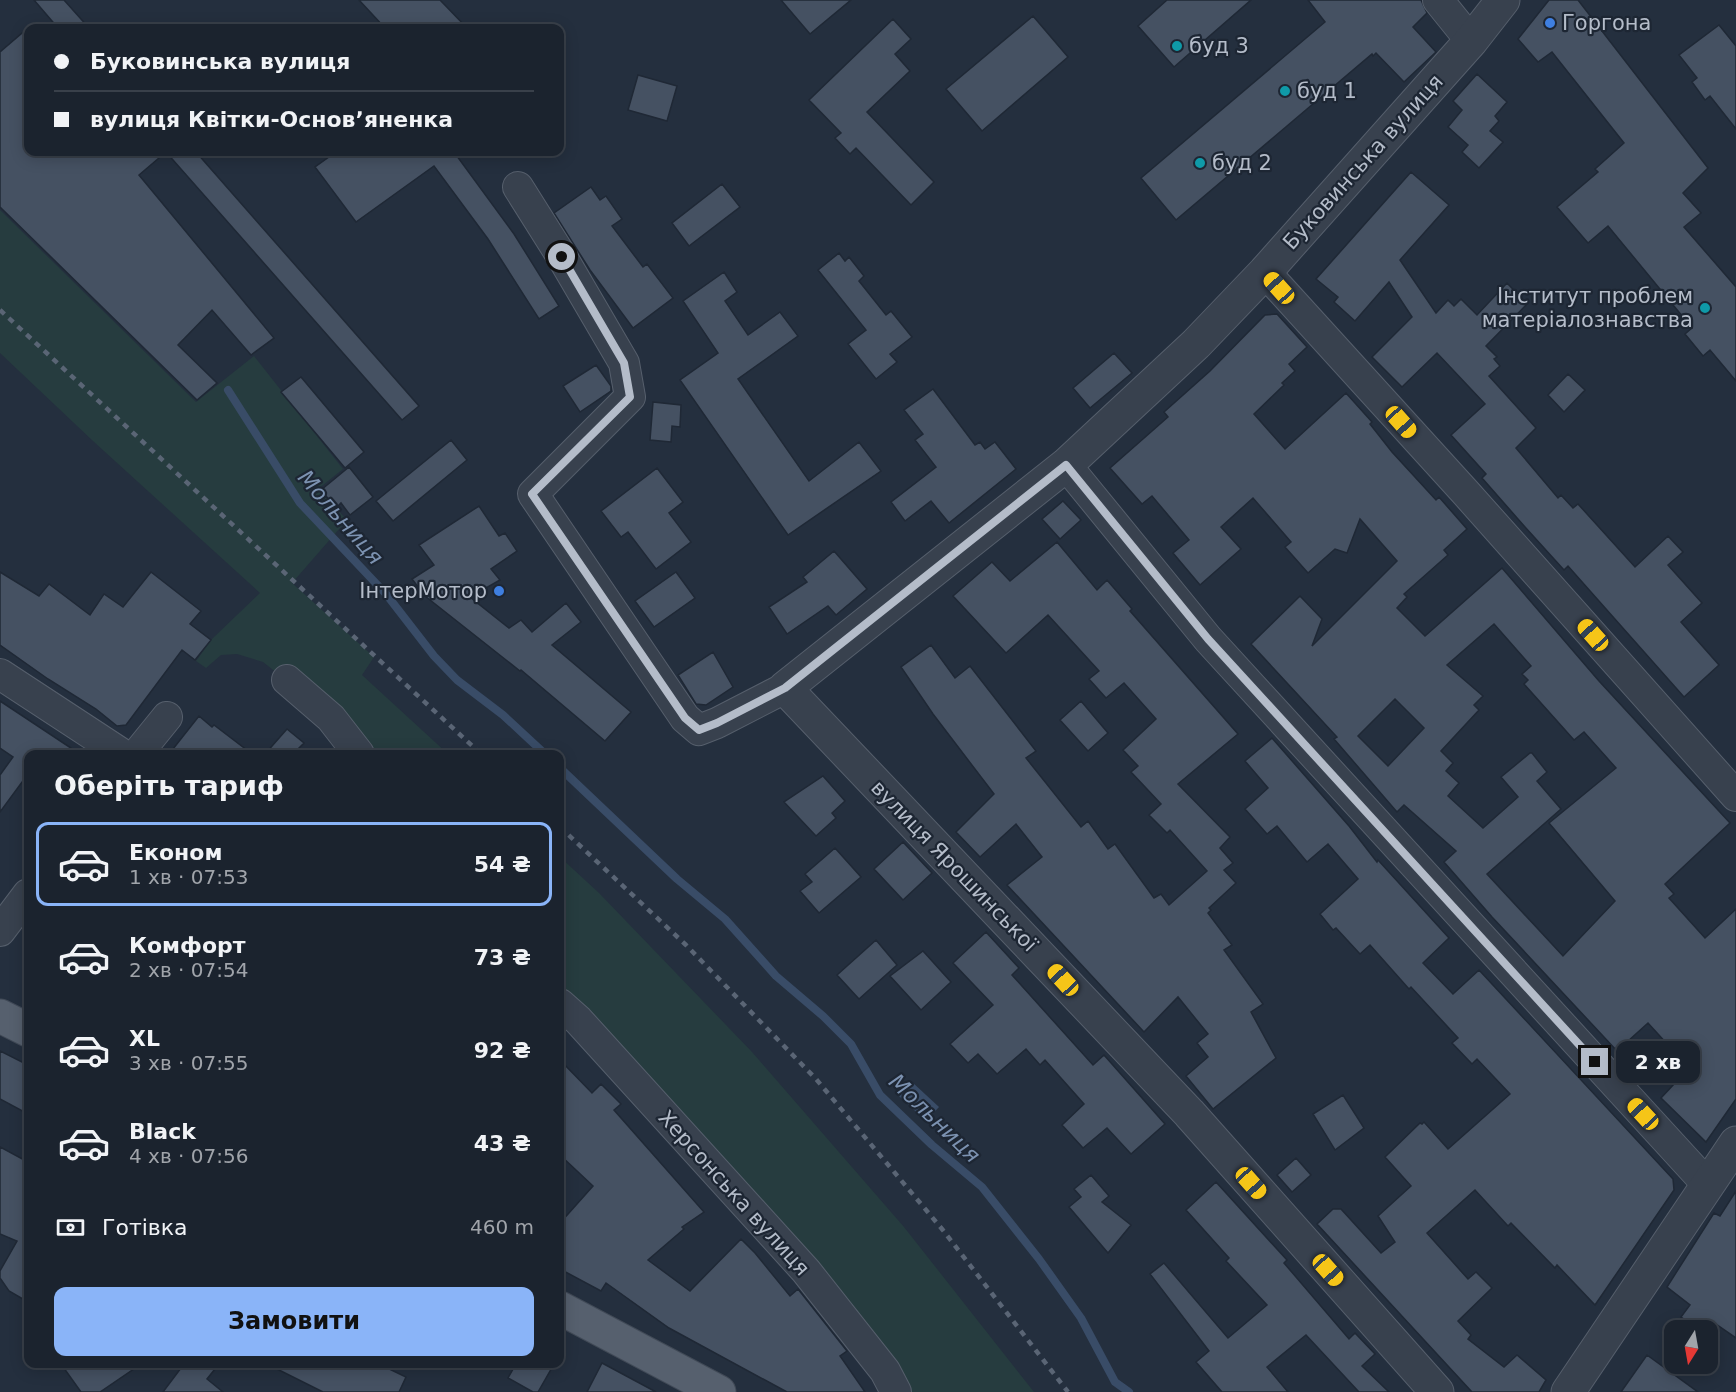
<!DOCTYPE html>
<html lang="uk">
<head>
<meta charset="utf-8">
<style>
	:root { --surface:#1b232e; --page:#242b36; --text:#f1f3f6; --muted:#a0a4aa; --line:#39404a; --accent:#8ab4f8 }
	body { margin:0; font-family:"DejaVu Sans",sans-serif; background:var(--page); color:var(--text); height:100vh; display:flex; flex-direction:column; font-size:22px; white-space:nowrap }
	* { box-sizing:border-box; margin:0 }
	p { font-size:20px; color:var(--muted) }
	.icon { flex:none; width:33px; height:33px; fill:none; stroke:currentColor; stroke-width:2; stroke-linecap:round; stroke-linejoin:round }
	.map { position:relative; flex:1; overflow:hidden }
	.side { position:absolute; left:24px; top:750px; width:540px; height:618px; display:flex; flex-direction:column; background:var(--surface); border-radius:12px; box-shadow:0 3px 15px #0003,0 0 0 2px var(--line) }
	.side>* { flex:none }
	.top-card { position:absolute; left:24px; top:24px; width:540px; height:132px; border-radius:12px; box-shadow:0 3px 15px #0003,0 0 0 2px var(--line); display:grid; align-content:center; height:132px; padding:0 30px; background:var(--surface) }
	.needle { width:39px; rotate:191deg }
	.tools { position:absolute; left:1664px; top:1320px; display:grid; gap:12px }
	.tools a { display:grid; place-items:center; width:54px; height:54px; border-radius:12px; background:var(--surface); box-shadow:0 3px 15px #0003,0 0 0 2px var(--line); font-size:30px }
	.end { position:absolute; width:27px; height:27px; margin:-14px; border:8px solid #b4bcc9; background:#111; box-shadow:0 0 0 3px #111 }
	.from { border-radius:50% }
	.bubble { position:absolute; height:42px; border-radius:12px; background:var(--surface); box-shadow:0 3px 15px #0003,0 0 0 2px var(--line); font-size:20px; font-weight:600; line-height:42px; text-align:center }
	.car { position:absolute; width:18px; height:36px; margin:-18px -9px; border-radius:8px; box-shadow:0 0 4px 2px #0007; background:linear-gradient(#f5c518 24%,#345 0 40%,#f5c518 0 76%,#345 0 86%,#f5c518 0) }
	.top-card b { display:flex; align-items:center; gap:21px; height:57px; font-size:22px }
	.top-card b+b { border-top:2px solid var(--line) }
	.top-card i { width:15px; height:15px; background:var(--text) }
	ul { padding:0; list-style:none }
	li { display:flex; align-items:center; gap:18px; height:84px; margin:0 12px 9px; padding:0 18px; border:3px solid transparent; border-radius:12px }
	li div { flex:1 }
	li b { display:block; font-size:22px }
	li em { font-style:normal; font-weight:600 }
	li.active { border-color:var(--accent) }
	li>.icon { width:54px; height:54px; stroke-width:1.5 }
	h2 { padding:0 30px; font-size:27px; line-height:72px }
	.pay { display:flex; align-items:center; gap:15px; height:66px; padding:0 30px; font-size:22px }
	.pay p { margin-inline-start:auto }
	.cta { display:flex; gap:12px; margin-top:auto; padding:12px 30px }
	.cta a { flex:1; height:69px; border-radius:12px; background:var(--accent); color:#111; font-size:24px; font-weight:600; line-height:69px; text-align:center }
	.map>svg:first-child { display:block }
	.green { fill:#263c3f }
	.water { fill:#394c67 }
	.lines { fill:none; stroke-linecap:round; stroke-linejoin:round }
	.stream { stroke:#394c67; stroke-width:8 }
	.building { fill:#455162; stroke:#1f2835; stroke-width:1.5; fill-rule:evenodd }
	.minor-casing { stroke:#565f6c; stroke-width:32 }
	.tertiary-casing { stroke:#565f6c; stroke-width:35 }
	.primary-casing { stroke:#414a57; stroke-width:35 }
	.minor { stroke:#38414e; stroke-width:30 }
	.tertiary { stroke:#38414e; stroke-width:33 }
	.primary { stroke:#56606e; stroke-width:33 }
	.rail { stroke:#5a6575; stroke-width:4.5; stroke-dasharray:6 6; stroke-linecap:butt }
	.route { stroke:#b4bcc9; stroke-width:8 }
	.shop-dot { fill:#3f7fe0; stroke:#1d2633; stroke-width:2 }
	.culture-dot { fill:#0f9aa8; stroke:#1d2633; stroke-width:2 }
	.labels { text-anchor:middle; stroke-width:4.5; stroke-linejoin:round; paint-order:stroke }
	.poi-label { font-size:21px; fill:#b4bcc9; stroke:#1d2633; text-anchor:start }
	.street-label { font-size:21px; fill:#b4bcc9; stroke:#1d2633 }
	.water-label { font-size:22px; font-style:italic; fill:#7c92b1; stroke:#1d2633 }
</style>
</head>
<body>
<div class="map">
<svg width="1736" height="1392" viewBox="0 0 1736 1392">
	<rect width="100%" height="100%" fill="#242f3e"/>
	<!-- green -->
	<path class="green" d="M 0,210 L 196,402 L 254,356 L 343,469 L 318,489 L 347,520 L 292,583 L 374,657 L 362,675 L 448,754 L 365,754 L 286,680 L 263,662 L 237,654 L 221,655 L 206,668 L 196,661 L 212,639 L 260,593 L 93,441 L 0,353 Z
		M 560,857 L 599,893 L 752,1052 L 904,1227 L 1034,1392 L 906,1392 L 604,1035 L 560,984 Z"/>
	<!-- water -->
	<path class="water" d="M 912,1082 L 939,1107 L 926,1121 L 899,1096 Z"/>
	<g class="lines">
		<!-- stream -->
		<path class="stream" d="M 228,390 L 300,503 L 386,594 L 434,656 L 457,680 L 503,715 L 545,754
			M 560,768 L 677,879 L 725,919 L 776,976 L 823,1016 L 851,1044 L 880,1095 L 932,1145 L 982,1187 L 1039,1259 L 1081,1318 L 1115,1382 L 1129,1392"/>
	</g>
	<!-- building -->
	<path class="building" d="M 34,0 L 64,0 L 89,28 L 58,28 Z
		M 359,0 L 440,0 L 467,28 L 385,28 Z
		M 781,0 L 851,0 L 810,34 Z
		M 1167,0 L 1251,0 L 1174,67 L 1138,26 Z
		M 1308,0 L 1421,0 L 1427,13 L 1413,27 L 1436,52 L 1404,82 L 1376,53 L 1373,56 L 1372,54 L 1176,220 L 1141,178 L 1325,22 Z
		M 1549,0 L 1578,0 L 1708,168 L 1683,193 L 1701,213 L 1684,227 L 1736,287 L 1736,381 L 1710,350 L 1703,356 L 1685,334 L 1692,328 L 1608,226 L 1588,243 L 1557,207 L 1598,172 L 1595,169 L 1624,143 L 1552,52 L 1538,62 L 1518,39 Z
		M 1033,16 L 1068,57 L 982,131 L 946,89 Z
		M 893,19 L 911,39 L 895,54 L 910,71 L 867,112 L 934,182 L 911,205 L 856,148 L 850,154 L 835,138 L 841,133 L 809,100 Z
		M 1719,25 L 1736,46 L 1736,129 L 1710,96 L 1705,100 L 1692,82 L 1697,78 L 1679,55 Z
		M 28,28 L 28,152 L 196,152 L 419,406 L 402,420 L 166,152 L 139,175 L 274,338 L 251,355 L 212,310 L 178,345 L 217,383 L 197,400 L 0,207 L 0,52 Z
		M 1477,74 L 1507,102 L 1495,116 L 1499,121 L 1490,131 L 1503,142 L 1479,168 L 1462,152 L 1468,145 L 1448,127 L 1462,110 L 1453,101 Z
		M 638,75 L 677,86 L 667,121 L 628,110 Z
		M 336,152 L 454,152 L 514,234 L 559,306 L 539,319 L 488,239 L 434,166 L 356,222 L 315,167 Z
		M 1411,172 L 1449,205 L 1400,260 L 1436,313 L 1448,300 L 1454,306 L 1461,299 L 1477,315 L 1507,283 L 1527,304 L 1486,346 L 1497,357 L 1494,359 L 1500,366 L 1489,376 L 1536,428 L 1516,448 L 1558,498 L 1561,495 L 1573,508 L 1578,504 L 1635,567 L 1668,536 L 1683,552 L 1668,565 L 1702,603 L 1681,622 L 1719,665 L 1684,697 L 1568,566 L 1564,570 L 1525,527 L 1482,478 L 1486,474 L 1451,435 L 1485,404 L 1437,353 L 1402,387 L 1372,357 L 1412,317 L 1389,282 L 1355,321 L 1334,302 L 1338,297 L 1316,279 Z
		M 722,184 L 740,207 L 689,246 L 672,223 Z
		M 591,187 L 600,200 L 606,196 L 622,219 L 612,226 L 643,267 L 647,264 L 673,298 L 633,328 L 590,270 L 554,213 Z
		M 839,253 L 845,261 L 849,257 L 864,276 L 859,281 L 886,315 L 891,311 L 912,337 L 890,354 L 897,362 L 876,379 L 848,344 L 866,330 L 818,270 Z
		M 724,272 L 737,292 L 725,301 L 748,335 L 780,312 L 798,336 L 738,379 L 809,481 L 859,442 L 881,471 L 788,535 L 680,380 L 718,353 L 683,301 Z
		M 1277,314 L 1307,347 L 1289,364 L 1295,371 L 1282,383 L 1284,385 L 1254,414 L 1285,449 L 1346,393 L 1372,422 L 1370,424 L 1392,452 L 1436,500 L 1439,497 L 1467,529 L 1444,550 L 1448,555 L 1404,594 L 1407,597 L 1397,608 L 1425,636 L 1502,568 L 1599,681 L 1730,823 L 1665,884 L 1674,894 L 1669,898 L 1705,938 L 1736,909 L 1736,1099 L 1706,1142 L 1661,1098 L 1689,1068 L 1648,1023 L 1617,1051 L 1492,917 L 1444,862 L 1456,851 L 1404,805 L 1397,812 L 1334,739 L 1337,737 L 1251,644 L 1300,596 L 1322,619 L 1312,646 L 1397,561 L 1360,519 L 1347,553 L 1335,549 L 1308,573 L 1285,547 L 1291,542 L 1253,498 L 1221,527 L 1241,549 L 1200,585 L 1173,553 L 1189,540 L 1152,496 L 1142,504 L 1110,468 L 1168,417 L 1164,412 L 1210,371 L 1265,315 ZM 1494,624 L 1531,666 L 1522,674 L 1528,680 L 1524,684 L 1574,740 L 1584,732 L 1616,768 L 1549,823 L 1615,901 L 1563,956 L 1487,874 L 1561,809 L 1537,781 L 1547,772 L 1532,753 L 1530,753 L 1501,777 L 1518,797 L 1483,828 L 1448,796 L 1459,783 L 1446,771 L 1453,763 L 1441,751 L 1479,710 L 1474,705 L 1483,696 L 1447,665 ZM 1395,699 L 1424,728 L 1388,766 L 1358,736 Z
		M 1114,353 L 1132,373 L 1090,408 L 1073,388 Z
		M 596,365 L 611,386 L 611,391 L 580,412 L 563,386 Z
		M 1568,374 L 1585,390 L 1564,412 L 1548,395 Z
		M 301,377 L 364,452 L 345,468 L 281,392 Z
		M 933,389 L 975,445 L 980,442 L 985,449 L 995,442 L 1016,469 L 949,523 L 931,501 L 905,521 L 891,502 L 936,467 L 915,440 L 923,434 L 904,410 Z
		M 653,402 L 681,405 L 680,427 L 672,426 L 671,442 L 650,440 Z
		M 451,440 L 467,460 L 393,521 L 376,501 Z
		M 349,467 L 373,497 L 350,515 L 341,503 L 336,508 L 321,490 Z
		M 657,468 L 683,502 L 669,513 L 691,542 L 656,569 L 628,532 L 621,537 L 601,511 Z
		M 1063,501 L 1081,520 L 1060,539 L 1042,519 Z
		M 479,506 L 499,536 L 505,533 L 517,551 L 491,569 L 500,580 L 470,597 L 509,628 L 521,620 L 532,632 L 566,603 L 581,622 L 552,645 L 631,712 L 605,741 L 521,670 L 520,671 L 425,596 L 412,579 L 434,565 L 419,545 Z
		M 1057,542 L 1097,590 L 1107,580 L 1132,609 L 1130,611 L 1238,734 L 1178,784 L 1230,837 L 1220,848 L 1233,863 L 1224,870 L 1236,883 L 1209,908 L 1211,910 L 1208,913 L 1232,945 L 1224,950 L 1263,1004 L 1251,1012 L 1276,1058 L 1213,1109 L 1186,1076 L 1208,1057 L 1197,1043 L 1208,1034 L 1178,997 L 1144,1032 L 1007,885 L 1042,857 L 1016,824 L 980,857 L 956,832 L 994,794 L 933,714 L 901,667 L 931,645 L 955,678 L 970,666 L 1036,751 L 1026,758 L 1081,827 L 1088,821 L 1108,849 L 1115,844 L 1154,898 L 1161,894 L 1169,905 L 1207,871 L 1170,830 L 1167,833 L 1149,815 L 1161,804 L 1131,772 L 1138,766 L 1123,750 L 1156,719 L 1124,683 L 1106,698 L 1089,679 L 1099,671 L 1048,615 L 1006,653 L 953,596 L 992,562 L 1010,581 Z
		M 834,551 L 867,589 L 836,615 L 828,606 L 787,634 L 769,607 L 807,582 L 803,577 Z
		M 0,572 L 39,596 L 49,584 L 90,615 L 104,594 L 123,607 L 151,572 L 201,611 L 190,624 L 211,640 L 195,660 L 182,650 L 126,725 L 117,726 L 96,709 L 48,679 L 0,645 Z
		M 676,572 L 695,598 L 654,627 L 635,601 Z
		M 713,652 L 733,687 L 706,705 L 696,704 L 678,675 Z
		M 0,701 L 80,754 L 28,754 L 28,774 L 0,812 L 0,775 L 13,757 L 0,748 Z
		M 1081,701 L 1108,733 L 1088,751 L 1060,720 Z
		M 199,716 L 212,727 L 214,725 L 252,754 L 169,754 Z
		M 287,729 L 304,743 L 293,754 L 265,754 Z
		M 1272,738 L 1349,826 L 1377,862 L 1378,860 L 1449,938 L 1423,963 L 1453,994 L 1479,970 L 1673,1179 L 1674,1190 L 1595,1305 L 1557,1265 L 1555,1268 L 1511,1223 L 1508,1226 L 1475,1190 L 1427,1233 L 1468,1279 L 1476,1272 L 1492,1288 L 1458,1321 L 1471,1335 L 1468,1339 L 1504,1367 L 1517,1355 L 1546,1380 L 1539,1392 L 1472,1392 L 1317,1224 L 1333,1209 L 1341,1209 L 1381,1253 L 1395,1242 L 1378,1216 L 1411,1186 L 1385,1157 L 1420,1123 L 1422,1124 L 1424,1122 L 1448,1149 L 1510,1094 L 1477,1059 L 1472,1064 L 1452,1043 L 1458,1038 L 1411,987 L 1409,989 L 1370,945 L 1360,954 L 1336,928 L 1333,930 L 1320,914 L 1358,879 L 1328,844 L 1307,862 L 1277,826 L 1267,834 L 1245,809 L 1268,788 L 1245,761 Z
		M 823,776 L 845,801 L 832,813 L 836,818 L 816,836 L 784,802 Z
		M 903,842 L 932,873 L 903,900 L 874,869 Z
		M 835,848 L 861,877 L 819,913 L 800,891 L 812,882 L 805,874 Z
		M 986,932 L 1019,968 L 1012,975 L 1093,1065 L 1104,1055 L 1165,1124 L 1131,1154 L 1107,1128 L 1083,1148 L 1062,1125 L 1084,1104 L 1045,1060 L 1040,1065 L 1026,1049 L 997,1074 L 978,1054 L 968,1063 L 950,1044 L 993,1005 L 953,963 Z
		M 876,940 L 897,965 L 859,999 L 837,975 Z
		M 923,951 L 951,982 L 921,1010 L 890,976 Z
		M 0,1051 L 28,1065 L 28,1114 L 0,1099 Z
		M 560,1060 L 592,1093 L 601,1084 L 621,1104 L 614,1110 L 704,1212 L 682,1227 L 684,1229 L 648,1260 L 690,1291 L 741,1239 L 755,1253 L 790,1296 L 798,1289 L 847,1351 L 840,1356 L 865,1392 L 787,1392 L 669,1328 L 606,1283 L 601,1291 L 560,1269 L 560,1223 L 593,1186 L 560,1155 Z
		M 1343,1095 L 1364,1128 L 1335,1150 L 1313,1114 Z
		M 0,1147 L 28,1162 L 28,1302 L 9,1291 L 0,1278 L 0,1271 L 17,1241 L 0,1234 Z
		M 1296,1158 L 1311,1175 L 1292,1192 L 1277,1175 Z
		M 1091,1175 L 1109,1196 L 1102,1202 L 1131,1225 L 1108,1253 L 1069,1207 L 1081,1197 L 1074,1189 Z
		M 1216,1182 L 1287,1260 L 1284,1263 L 1349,1339 L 1355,1333 L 1375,1354 L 1362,1366 L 1389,1392 L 1359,1392 L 1306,1335 L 1267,1367 L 1288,1392 L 1222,1392 L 1196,1362 L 1209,1351 L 1150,1274 L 1164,1263 L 1228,1338 L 1267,1305 L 1226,1261 L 1229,1258 L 1186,1210 Z
		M 1736,1191 L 1736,1338 L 1710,1320 L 1702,1330 L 1699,1330 L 1681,1317 L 1690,1305 L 1667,1287 L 1714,1213 L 1720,1216 Z
		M 1647,1355 L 1698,1392 L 1621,1392 Z
		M 602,1363 L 656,1392 L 587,1392 Z
		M 61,1364 L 141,1364 L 100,1392 L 81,1392 Z
		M 184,1364 L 219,1364 L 207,1379 L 223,1392 L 163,1392 Z
		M 267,1364 L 379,1364 L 406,1377 L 399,1392 L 323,1392 Z
		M 516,1364 L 554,1364 L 538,1392 L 533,1392 L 508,1378 Z"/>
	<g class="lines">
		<defs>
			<path id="minor" d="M 1438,0 L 1471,41
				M 518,187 L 562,257 L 624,363 L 630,397 L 533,494 L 685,718 L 699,730 L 717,723 L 785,688
				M 1265,272 L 1466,493 L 1736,796
				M 1066,465 L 1208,639 L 1707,1184
				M 0,674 L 122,754
				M 287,680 L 331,718 L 359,754
				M 137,754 L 167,717
				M 0,931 L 28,894
				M 560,1004 L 578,1020 L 806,1271 L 885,1371 L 896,1392"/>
			<path id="tertiary" d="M 1437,1392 L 1189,1113 L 785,688 L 1066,465 L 1196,344 L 1265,272 L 1471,41 L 1503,0
				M 1568,1392 L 1736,1143"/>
			<path id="primary" d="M 0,1016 L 28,1030
				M 560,1308 L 719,1392"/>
		</defs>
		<!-- minor casing -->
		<use href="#minor" class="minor-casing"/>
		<!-- tertiary casing -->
		<use href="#tertiary" class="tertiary-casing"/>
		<!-- primary casing -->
		<use href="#primary" class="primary-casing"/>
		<!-- minor -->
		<use href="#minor" class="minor"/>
		<!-- tertiary -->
		<use href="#tertiary" class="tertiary"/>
		<!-- primary -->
		<use href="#primary" class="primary"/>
		<!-- rail -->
		<path class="rail" d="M 0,310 L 481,754
			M 560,827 L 686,945 L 816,1079 L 942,1229 L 1068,1392"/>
	</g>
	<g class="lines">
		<!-- route -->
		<path class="route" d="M 562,257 L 624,363 L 630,397 L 532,494 L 685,718 L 699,730 L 717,723 L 785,688 L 1066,465 L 1208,639 L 1595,1062"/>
	</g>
	<!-- markers -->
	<g class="shop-dot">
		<circle cx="1550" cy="23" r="6"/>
		<circle cx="499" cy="591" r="6"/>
	</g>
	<g class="culture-dot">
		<circle cx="1177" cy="46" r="6"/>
		<circle cx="1285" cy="91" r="6"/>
		<circle cx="1200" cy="163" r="6"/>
		<circle cx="1705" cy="308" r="6"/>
	</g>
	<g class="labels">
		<!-- poi labels -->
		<g class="poi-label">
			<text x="1562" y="30">Горгона</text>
			<text x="1189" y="53">буд 3</text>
			<text x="1297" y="98">буд 1</text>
			<text x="1212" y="170">буд 2</text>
			<text x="1693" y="303" text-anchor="end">Інститут проблем<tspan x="1693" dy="24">матеріалознавства</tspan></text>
			<text x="487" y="598" text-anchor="end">ІнтерМотор</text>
		</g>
		<!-- street labels -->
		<g class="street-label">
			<text transform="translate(1363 162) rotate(-48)" y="7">Буковинська вулиця</text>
			<text transform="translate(954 866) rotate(46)" y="7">вулиця Ярошинської</text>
			<text transform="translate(734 1193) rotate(48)" y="7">Херсонська вулиця</text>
		</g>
		<!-- water labels -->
		<g class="water-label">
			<text transform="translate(341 517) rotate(49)" y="8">Мольниця</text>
			<text transform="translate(935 1118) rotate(44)" y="8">Мольниця</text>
		</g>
	</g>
</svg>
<div class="tools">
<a><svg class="needle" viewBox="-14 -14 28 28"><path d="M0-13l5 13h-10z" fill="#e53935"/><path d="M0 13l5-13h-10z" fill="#a0a4aa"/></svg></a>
</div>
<i class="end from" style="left:562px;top:257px"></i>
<i class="end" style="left:1595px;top:1062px"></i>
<div class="bubble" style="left:1616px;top:1041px;width:84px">2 хв</div>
<i class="car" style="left:1279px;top:288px;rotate:318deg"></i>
<i class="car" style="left:1401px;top:422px;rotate:138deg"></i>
<i class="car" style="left:1593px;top:635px;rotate:318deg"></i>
<i class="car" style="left:1063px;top:980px;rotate:317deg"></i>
<i class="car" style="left:1643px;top:1114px;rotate:317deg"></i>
<i class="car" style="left:1251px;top:1183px;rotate:138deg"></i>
<i class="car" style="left:1328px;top:1270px;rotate:138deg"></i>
<div class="top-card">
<b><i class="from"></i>Буковинська вулиця</b>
<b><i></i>вулиця Квітки-Основʼяненка</b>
</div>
<section class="side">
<h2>Оберіть тариф</h2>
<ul>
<li class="active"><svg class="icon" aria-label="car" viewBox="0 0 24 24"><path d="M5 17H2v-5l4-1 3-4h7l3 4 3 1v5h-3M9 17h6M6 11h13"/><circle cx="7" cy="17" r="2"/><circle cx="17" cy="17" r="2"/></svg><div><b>Економ</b><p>1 хв · 07:53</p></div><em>54 ₴</em></li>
<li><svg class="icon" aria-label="car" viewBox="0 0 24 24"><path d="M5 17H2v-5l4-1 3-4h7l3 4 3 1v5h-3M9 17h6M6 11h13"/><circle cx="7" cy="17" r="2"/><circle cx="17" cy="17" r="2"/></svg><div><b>Комфорт</b><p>2 хв · 07:54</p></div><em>73 ₴</em></li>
<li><svg class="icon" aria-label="car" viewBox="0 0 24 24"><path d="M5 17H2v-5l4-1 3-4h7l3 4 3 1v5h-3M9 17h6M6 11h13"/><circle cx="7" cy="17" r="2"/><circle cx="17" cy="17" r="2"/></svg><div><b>XL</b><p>3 хв · 07:55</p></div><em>92 ₴</em></li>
<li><svg class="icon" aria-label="car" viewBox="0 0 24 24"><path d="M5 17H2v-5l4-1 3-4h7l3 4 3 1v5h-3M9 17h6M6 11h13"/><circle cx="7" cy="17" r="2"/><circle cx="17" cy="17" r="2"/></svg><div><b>Black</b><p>4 хв · 07:56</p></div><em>43 ₴</em></li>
</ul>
<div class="pay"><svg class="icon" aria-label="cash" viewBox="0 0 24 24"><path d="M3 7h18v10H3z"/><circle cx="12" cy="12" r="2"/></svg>Готівка<p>460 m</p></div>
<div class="cta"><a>Замовити</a></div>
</section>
</div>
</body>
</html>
